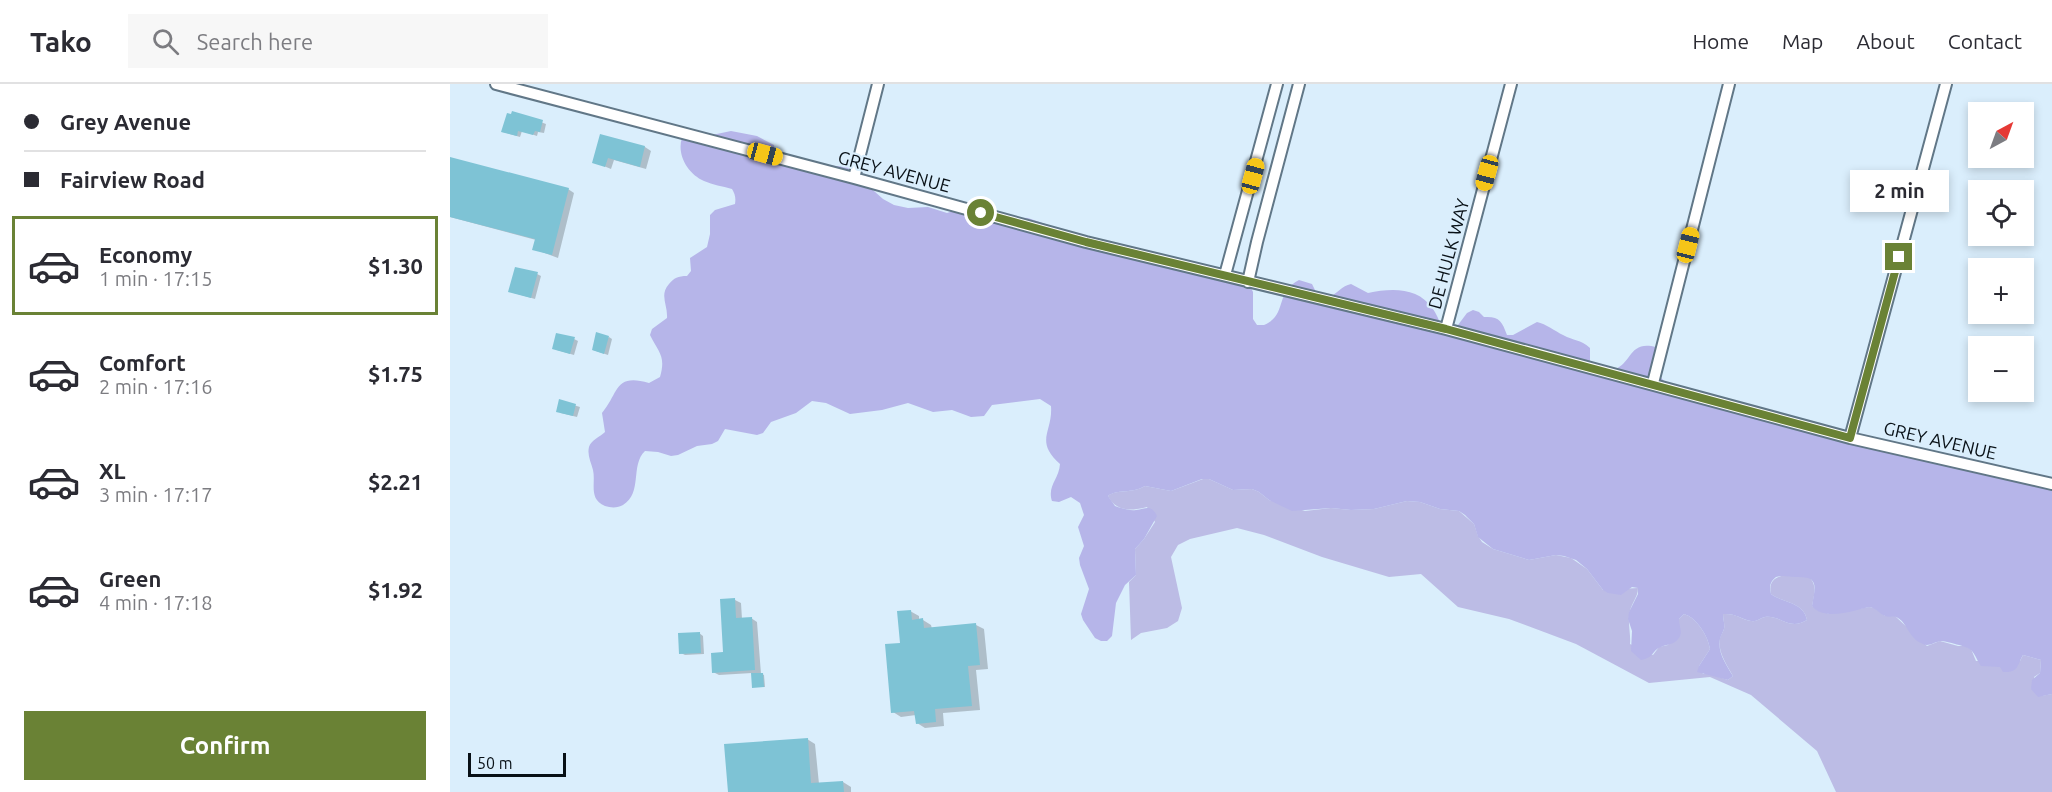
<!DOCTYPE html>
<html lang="en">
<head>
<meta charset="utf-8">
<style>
	:root { --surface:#fff; --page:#f7f7f7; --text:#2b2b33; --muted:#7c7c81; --line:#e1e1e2; --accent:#6a8235 }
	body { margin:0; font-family:Ubuntu,sans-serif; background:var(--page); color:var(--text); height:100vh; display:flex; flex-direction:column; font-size:22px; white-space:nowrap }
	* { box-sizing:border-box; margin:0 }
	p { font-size:20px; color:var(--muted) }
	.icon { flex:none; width:33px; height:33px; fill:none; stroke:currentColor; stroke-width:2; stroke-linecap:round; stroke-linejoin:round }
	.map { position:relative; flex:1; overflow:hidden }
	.details { display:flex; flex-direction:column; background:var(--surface); width:450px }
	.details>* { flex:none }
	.banner { display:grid; align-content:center; height:132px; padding:0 24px; background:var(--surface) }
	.needle { width:39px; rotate:41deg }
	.buttons { position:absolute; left:1518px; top:18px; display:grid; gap:12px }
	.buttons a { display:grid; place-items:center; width:66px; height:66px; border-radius:0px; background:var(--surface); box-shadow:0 3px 9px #0003; font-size:30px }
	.scale { position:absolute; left:18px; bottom:15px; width:98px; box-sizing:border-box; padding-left:6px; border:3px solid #081016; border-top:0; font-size:16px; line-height:21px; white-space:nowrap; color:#081016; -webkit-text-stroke:4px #daeefc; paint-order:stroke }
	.end { position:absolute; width:27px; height:27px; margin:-14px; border:8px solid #6a8235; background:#fff; box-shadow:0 0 0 3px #fff }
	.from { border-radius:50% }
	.bubble { position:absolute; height:42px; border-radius:0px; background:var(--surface); box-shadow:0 3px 9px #0003; font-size:20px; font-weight:600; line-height:42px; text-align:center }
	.car { position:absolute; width:18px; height:36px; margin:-18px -9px; border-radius:8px; box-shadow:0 0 4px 2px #0007; background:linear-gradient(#f5c518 24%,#345 0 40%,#f5c518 0 76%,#345 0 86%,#f5c518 0) }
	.banner b { display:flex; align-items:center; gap:21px; height:57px; font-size:22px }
	.banner b+b { border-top:2px solid var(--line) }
	.banner i { width:15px; height:15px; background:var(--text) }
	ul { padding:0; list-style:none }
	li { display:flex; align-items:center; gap:18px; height:99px; margin:0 12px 9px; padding:0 12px; border:3px solid transparent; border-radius:0px }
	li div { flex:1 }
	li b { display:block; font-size:22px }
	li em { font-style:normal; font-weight:600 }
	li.current { border-color:var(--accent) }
	li>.icon { width:54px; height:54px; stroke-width:1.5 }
	.cta { display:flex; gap:12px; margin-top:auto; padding:12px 24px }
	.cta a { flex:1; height:69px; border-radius:0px; background:var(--accent); color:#fff; font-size:24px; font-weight:600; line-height:69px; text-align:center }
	header { display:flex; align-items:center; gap:36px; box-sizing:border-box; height:84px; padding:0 30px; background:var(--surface); border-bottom:2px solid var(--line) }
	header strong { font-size:28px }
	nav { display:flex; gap:33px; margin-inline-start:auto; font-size:21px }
	.search { width:420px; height:54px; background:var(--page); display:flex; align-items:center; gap:15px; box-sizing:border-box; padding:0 21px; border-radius:0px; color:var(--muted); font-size:22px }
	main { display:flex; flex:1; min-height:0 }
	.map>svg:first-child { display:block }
	.green { fill:#bcbce5 }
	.forest { fill:#b6b5e9 }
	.shadow { fill:#0003 }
	.building { fill:#7ec3d5 }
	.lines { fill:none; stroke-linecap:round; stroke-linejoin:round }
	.minor-casing { stroke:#617787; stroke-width:14 }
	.minor { stroke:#fff; stroke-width:10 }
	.route { stroke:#6a8235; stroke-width:8 }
	.labels { text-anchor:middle; stroke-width:4.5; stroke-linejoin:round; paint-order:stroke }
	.street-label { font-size:18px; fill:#081016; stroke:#daeefc }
</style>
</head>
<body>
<header>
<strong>Tako</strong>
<div class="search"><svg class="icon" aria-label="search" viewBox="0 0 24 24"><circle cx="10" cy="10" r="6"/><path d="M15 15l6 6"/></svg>Search here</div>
<nav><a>Home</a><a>Map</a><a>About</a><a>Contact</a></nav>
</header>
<main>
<section class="details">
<div class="banner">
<b><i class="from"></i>Grey Avenue</b>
<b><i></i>Fairview Road</b>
</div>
<ul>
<li class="current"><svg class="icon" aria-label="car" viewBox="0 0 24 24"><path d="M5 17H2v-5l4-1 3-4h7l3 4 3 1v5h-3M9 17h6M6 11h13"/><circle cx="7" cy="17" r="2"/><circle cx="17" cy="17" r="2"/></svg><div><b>Economy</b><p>1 min · 17:15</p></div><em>$1.30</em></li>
<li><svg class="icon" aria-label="car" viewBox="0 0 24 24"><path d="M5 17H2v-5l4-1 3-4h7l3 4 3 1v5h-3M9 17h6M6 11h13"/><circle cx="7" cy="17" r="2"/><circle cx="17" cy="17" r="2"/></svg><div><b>Comfort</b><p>2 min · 17:16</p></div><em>$1.75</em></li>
<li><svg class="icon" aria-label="car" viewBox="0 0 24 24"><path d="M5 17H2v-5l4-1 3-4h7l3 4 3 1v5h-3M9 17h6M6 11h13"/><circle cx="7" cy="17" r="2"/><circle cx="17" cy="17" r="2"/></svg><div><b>XL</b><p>3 min · 17:17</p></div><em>$2.21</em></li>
<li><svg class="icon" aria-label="car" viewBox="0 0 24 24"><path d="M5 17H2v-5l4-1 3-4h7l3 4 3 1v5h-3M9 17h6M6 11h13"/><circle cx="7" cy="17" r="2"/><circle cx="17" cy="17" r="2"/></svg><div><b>Green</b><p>4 min · 17:18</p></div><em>$1.92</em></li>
</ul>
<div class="cta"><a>Confirm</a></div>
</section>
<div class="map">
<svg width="1602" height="708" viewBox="0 0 1602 708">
	<rect width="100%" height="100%" fill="#daeefc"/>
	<!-- green -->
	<path class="green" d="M 753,395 L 759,395 L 783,406 L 802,405 L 809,408 L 819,416 L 855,427 L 881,424 L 901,426 L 924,425 L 957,417 L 970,418 L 990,425 L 1009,427 L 1024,440 L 1028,452 L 1032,458 L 1043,465 L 1079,476 L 1106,471 L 1121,474 L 1137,485 L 1153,506 L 1188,504 C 1188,513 1182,518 1180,527 C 1177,535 1181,550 1180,560 L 1203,571 L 1209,563 L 1218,561 L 1229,541 L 1229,535 L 1234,530 C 1247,534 1258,552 1260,565 L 1249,582 L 1253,590 L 1260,590 L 1278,596 L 1283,592 C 1277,581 1267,567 1270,554 C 1271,551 1273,548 1274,545 C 1275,540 1273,535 1273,530 C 1286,529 1290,535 1301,537 C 1307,538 1310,534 1315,533 C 1331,531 1339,547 1357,536 C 1354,518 1333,519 1321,510 C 1316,487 1343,491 1358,492 C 1368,501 1364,510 1362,522 L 1379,530 L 1419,523 L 1425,524 L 1435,532 L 1445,532 L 1477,562 L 1490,557 L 1508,562 L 1515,562 L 1521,565 L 1526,577 L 1570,577 L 1573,571 L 1591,576 L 1590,589 L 1584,593 L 1591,612 L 1602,610 L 1602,708 L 1386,708 L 1367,667 L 1301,611 L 1260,593 L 1199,599 L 1126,560 L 1059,535 L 1008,523 L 971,490 L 939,493 L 872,473 L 814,451 L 787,444 L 740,455 L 728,461 L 721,473 L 732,524 L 728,537 L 717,544 L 691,549 L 681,556 L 679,498 L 686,491 L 685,465 L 694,455 L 705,438 L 697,423 C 682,427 666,428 658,412 C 665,405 682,410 695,402 L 721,407 Z"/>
	<!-- forest -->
	<path class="forest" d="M 236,46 L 262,51 L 281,47 L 307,52 L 324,61 L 325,68 L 365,80 L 397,83 L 433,115 L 444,121 L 458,124 L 478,123 L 497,129 L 521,121 L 528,123 L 538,132 L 578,134 L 604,143 L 620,156 L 800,202 L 803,208 L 803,235 L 807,241 L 814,241 C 838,231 824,209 849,196 L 862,200 L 868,212 L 879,214 C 887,209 892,202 901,200 L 918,209 C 942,204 968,203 983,225 C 988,232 990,240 994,247 L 1005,245 L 1017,229 L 1023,226 L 1029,228 L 1034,233 C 1049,232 1052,237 1057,251 L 1063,251 L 1087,238 C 1096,240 1105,247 1113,251 C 1124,257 1130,255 1140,264 L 1140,284 C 1148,285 1158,288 1165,285 C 1182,279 1179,256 1206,263 C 1211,272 1206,281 1209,290 C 1213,302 1232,302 1242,307 C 1246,309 1250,313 1254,316 L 1500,372 L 1513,372 L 1525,378 L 1602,406 L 1602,610 L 1588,613 L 1581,605 L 1582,596 L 1590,589 L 1591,576 L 1573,571 C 1567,581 1569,589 1553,588 L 1550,583 L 1531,582 C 1527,577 1526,571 1521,566 C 1519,563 1495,557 1491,557 C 1484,558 1479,563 1473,560 C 1458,554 1458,540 1448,534 C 1443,531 1440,534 1435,532 C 1428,529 1427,524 1419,523 C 1402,527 1374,537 1362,522 C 1365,503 1370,492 1346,493 C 1339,493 1333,491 1326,493 C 1320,498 1319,502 1321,510 C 1333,519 1354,518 1357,536 C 1339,547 1331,531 1315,533 C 1310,534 1307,538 1301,537 C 1291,535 1285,529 1273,530 C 1273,535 1275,540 1274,545 C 1273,548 1271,551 1270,555 C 1267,568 1277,582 1283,592 L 1278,596 L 1247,588 L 1249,582 L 1260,565 C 1258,552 1247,534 1234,530 L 1229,535 C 1229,542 1233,548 1229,554 C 1224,561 1217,560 1211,563 C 1202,566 1204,574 1191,576 L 1181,567 L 1182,547 L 1178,535 L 1179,528 L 1188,510 L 1188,504 L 1182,503 L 1171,511 L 1158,509 L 1153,506 L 1137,485 L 1126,476 L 1114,472 L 1106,471 L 1079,476 L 1043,465 L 1028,453 L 1024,440 L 1015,431 L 1009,427 L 990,425 L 970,418 L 957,417 L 924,425 L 901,426 L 881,424 L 842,427 L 819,416 L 809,408 L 802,405 L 783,406 L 759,395 L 752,395 L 721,407 L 695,402 C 682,410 666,405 658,412 L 665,422 C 671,424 679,427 686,426 C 696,425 701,420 707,432 L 694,455 L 685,465 L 686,491 L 675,501 L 666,519 L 662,552 L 657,557 L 651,557 L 645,554 L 633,536 L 631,530 L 639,505 L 630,481 L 629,474 L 634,462 L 628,443 L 634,431 L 630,419 L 621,413 L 609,418 L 602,417 C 597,402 609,395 610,380 C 584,357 603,348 601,322 L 590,315 L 542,321 L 534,332 L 521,333 L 502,326 L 483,328 L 458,319 L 432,326 L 400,330 L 376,319 L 362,317 L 346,329 L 321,338 L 313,349 L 307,351 L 275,345 L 268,357 L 262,360 L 247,362 L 228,371 L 221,372 L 208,368 L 195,367 C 180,381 193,409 173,421 C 168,424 161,424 155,422 C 138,415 146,399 143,386 C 141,378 137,371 139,363 C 141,356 150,353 155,348 L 152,329 C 169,309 164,289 199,299 L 210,293 C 216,272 209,269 200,251 L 202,245 L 217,234 C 218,221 209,211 219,200 C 224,194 228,192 237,192 L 241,187 L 240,174 L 257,163 L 260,150 L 260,131 L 265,126 L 285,120 C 286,114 285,110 282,105 C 272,102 263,101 254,97 C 235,89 223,64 236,46 Z"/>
	<!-- shadow -->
	<path class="shadow" d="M 63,28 L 96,40 L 94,49 L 88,48 L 87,52 L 72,47 L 70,53 L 53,48 Z
		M 151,52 L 195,63 L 201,67 L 196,85 L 164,76 L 161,85 L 144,78 Z
		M 0,74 L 118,105 L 124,109 L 108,174 L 84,165 L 86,156 L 0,133 Z
		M 87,190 L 91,192 L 85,215 L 64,209 Z
		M 159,253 L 162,255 L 158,271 L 143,266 Z
		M 124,255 L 128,257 L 124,271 L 107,266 Z
		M 110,317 L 130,323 L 127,333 L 111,329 Z
		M 285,516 L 291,519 L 292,535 L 301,534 L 307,538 L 311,590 L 314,591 L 315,603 L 303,603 L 302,589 L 269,591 L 263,588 L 275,569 Z
		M 460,527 L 469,532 L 469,536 L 473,536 L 481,541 L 482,545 L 526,541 L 534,545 L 538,585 L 526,586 L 530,626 L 493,629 L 494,642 L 475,644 L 467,639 L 466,631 L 451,633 L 443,628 L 451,560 Z
		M 249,549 L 253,552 L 254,570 L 235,571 L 231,569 Z
		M 357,655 L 365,660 L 369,700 L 393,698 L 401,703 L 401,708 L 279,708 Z"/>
	<!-- building -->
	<path class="building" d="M 62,27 L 93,36 L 90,48 L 85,47 L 83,51 L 68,47 L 67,52 L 51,48 L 57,29 L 61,30 Z
		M 150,50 L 195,62 L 190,83 L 158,74 L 155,83 L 142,79 Z
		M 0,73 L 119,104 L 102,171 L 82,166 L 85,155 L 0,133 Z
		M 65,183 L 88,188 L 81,214 L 58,208 Z
		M 146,248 L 159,252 L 154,270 L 142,266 Z
		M 106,249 L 125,253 L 120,270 L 102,265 Z
		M 109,315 L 126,320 L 123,332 L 106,328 Z
		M 285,514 L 286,534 L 302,533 L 305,586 L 262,589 L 261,569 L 273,568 L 270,515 Z
		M 461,526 L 462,536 L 473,534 L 474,544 L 526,539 L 530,581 L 518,582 L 522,622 L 485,625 L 486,638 L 466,640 L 464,627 L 441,629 L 435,560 L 450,559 L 447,527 Z
		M 250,548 L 251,569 L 229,570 L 228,549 Z
		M 301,589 L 313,589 L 314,603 L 302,604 Z
		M 358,654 L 361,699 L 393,697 L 394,708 L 278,708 L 274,660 Z"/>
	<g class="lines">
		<defs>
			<path id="minor" d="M 46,0 L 404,94 L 636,158 L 996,245 L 1400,354 L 1602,400
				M 404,94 L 428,0
				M 775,191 L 827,0
				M 798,198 L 807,158 L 849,0
				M 996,245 L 1061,0
				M 1203,299 L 1279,0
				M 1400,354 L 1496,0"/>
		</defs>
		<!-- minor casing -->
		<use href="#minor" class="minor-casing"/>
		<!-- minor -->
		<use href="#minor" class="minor"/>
	</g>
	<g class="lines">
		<!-- route -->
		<path class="route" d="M 531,129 L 636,158 L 996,245 L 1400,354 L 1449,173"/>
	</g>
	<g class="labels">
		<!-- street labels -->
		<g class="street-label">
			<text transform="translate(444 88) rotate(15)" y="6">GREY AVENUE</text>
			<text transform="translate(999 170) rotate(-75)" y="6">DE HULK WAY</text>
			<text transform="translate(1490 357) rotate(13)" y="6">GREY AVENUE</text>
		</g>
	</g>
</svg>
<div class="buttons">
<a><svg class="needle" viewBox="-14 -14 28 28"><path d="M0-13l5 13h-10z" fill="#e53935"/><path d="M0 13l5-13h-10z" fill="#7c7c81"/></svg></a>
<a><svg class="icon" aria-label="locate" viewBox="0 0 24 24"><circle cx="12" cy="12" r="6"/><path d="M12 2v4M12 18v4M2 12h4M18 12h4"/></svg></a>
<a>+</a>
<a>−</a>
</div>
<div class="scale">50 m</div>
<i class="end from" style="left:531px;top:129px"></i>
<i class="end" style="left:1449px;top:173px"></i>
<div class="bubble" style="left:1400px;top:86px;width:99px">2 min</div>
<i class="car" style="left:315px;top:70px;rotate:105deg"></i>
<i class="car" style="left:1037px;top:89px;rotate:195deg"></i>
<i class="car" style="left:803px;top:92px;rotate:15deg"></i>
<i class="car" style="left:1238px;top:161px;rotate:14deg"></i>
</div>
</main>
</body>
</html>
